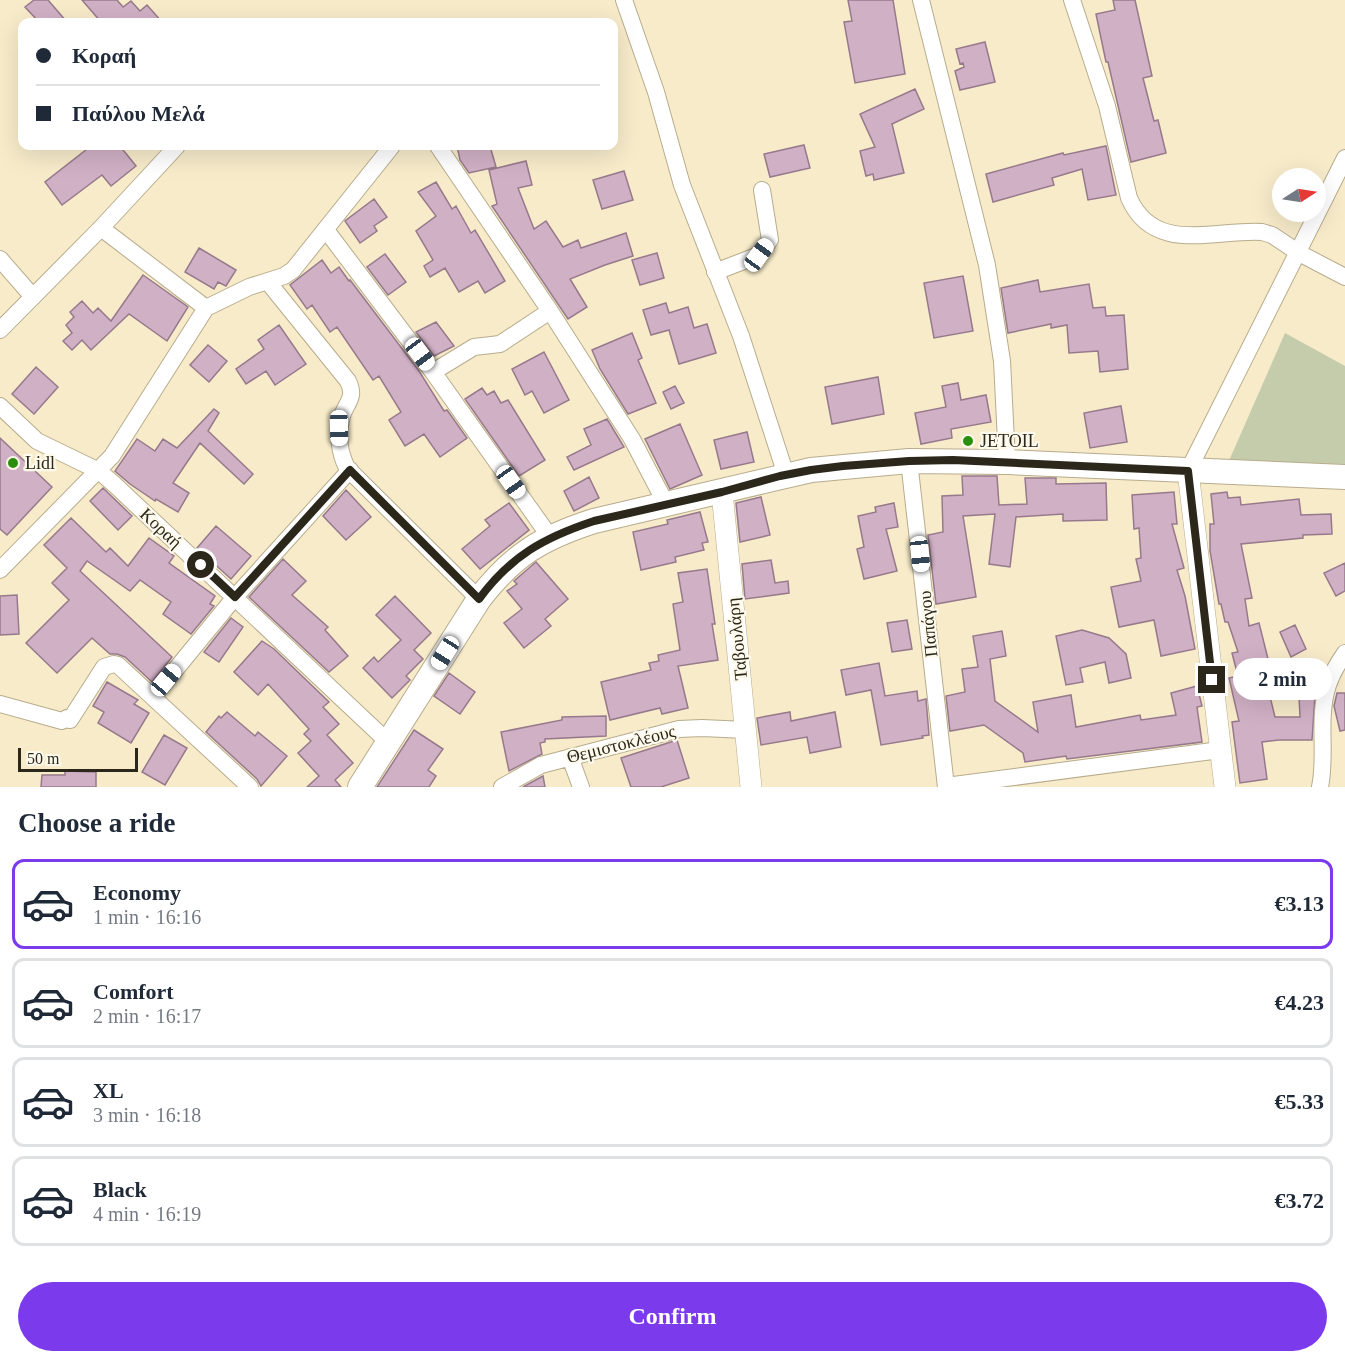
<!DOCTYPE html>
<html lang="en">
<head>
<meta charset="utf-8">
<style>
	:root { --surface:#fff; --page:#f2f2f3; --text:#1f2937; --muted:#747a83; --line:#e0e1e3; --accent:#7c3aed }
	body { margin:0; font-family:"Times New Roman",serif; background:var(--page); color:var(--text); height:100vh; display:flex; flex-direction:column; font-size:22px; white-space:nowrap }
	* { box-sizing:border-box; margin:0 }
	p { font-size:20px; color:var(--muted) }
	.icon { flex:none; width:33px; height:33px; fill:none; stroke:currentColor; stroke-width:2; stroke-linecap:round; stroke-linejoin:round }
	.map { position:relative; height:787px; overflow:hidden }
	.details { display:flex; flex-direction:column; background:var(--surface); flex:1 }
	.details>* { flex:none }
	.banner { position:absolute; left:18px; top:18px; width:600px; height:132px; border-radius:12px; box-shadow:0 6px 24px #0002; display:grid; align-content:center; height:132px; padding:0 18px; background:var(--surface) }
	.needle { width:39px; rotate:78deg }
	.controls { position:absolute; left:1272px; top:168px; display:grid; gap:12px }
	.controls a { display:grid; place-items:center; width:54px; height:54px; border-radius:50%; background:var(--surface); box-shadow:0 6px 24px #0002; font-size:30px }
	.scale { position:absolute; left:18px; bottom:15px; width:120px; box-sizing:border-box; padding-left:6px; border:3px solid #2b271a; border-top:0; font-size:16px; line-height:21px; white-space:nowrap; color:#2b271a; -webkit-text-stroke:4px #fdf9eb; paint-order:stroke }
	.end { position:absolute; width:27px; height:27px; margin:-14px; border:8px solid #2b271a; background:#fff; box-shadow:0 0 0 3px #fff }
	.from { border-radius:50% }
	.bubble { position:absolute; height:42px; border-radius:21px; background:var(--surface); box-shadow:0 6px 24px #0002; font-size:20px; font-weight:600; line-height:42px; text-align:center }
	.car { position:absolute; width:18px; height:36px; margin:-18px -9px; border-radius:8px; box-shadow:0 0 4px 2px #0007; background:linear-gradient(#fff 24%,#345 0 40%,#fff 0 76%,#345 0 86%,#fff 0) }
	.banner b { display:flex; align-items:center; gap:21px; height:57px; font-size:22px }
	.banner b+b { border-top:2px solid var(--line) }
	.banner i { width:15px; height:15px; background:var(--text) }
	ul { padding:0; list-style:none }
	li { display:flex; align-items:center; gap:18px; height:90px; margin:0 12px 9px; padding:0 6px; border:3px solid var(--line); border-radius:12px }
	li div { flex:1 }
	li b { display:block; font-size:22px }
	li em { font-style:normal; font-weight:600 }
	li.on { border-color:var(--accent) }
	li>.icon { width:54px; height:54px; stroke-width:1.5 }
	h2 { padding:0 18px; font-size:27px; line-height:72px }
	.action { display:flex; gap:12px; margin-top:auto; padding:12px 18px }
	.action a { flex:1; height:69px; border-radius:36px; background:var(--accent); color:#fff; font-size:24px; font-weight:600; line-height:69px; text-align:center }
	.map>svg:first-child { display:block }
	.green { fill:#c5ccac }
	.building { fill:#d0b0c5; stroke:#97798c; stroke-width:1.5 }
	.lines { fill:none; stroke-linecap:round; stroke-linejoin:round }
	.minor-casing { stroke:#b7ac8c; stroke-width:18 }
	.tertiary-casing { stroke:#b7ac8c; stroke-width:22 }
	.secondary-casing { stroke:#b7ac8c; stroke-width:26 }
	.minor { stroke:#fff; stroke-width:16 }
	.tertiary { stroke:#fff; stroke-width:21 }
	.secondary { stroke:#fff; stroke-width:24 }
	.route { stroke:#2b271a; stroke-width:8 }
	.poi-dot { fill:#2a8f0d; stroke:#fdf9eb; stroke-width:2 }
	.labels { text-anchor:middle; stroke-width:4.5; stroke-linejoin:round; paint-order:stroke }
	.poi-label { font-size:18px; fill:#2b271a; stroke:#fdf9eb; text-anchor:start }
	.street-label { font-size:18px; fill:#2b271a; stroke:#fdf9eb }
</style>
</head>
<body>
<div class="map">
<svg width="1345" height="787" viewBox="0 0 1345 787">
	<rect width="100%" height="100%" fill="#f7ebca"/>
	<!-- green -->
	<path class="green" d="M 1285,333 L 1345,366 L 1345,464 L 1228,463 Z"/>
	<!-- building -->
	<path class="building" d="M 34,0 L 48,0 L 67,22 L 39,22 L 25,7 Z
		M 82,0 L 117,0 L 123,7 L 131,1 L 140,11 L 147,5 L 162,22 L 101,22 Z
		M 848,0 L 893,0 L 905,74 L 855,83 L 844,22 L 852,21 Z
		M 1113,0 L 1135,0 L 1152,76 L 1143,78 L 1154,121 L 1158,120 L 1166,153 L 1131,162 L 1108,62 L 1106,62 L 1096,14 L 1115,10 Z
		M 985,42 L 995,82 L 960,90 L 955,71 L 964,67 L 963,63 L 960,64 L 956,49 Z
		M 915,89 L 924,109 L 892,124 L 904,173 L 874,180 L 873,174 L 866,176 L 860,151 L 875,147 L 860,114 Z
		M 804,145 L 810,168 L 770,177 L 764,154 Z
		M 91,146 L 120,146 L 136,166 L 111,186 L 102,175 L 62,205 L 45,182 Z
		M 457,146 L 490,146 L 496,167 L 469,173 L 460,160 Z
		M 1106,146 L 1116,195 L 1088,200 L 1082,169 L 1052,178 L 1054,185 L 993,202 L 986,174 L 1063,153 L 1064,155 Z
		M 526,161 L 532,185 L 518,188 L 534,229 L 546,221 L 563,247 L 578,240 L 581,248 L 626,233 L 633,256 L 605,265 L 570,279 L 587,307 L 568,319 L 492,206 L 497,204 L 489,170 Z
		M 624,171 L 633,200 L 602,209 L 593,180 Z
		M 436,182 L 452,209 L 456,206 L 471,233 L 475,230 L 505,281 L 485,293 L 478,281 L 459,292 L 445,268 L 430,277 L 424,266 L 433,260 L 416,231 L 436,216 L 418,192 Z
		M 374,199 L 387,217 L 374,226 L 377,231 L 360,243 L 345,221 Z
		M 199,248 L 236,270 L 226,286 L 218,282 L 214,289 L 185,272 Z
		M 657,253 L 664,278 L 640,285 L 632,260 Z
		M 385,254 L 406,282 L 388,295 L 367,267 Z
		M 322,260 L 331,273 L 339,267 L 349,281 L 350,280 L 419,371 L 444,411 L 447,410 L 467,438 L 440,457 L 424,434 L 405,446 L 389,420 L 401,412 L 379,376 L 373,380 L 337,327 L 330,332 L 312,305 L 307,309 L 290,285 Z
		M 143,275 L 188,307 L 167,341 L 129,314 L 91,350 L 82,340 L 72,350 L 63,341 L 72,333 L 66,325 L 74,317 L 70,312 L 82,301 L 93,313 L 98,308 L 111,321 Z
		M 963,276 L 973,331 L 934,338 L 924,283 Z
		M 1038,280 L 1040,292 L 1089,284 L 1093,308 L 1105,307 L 1106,316 L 1124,315 L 1128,369 L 1100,372 L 1098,351 L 1069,353 L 1067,325 L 1051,328 L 1051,324 L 1008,333 L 1001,288 Z
		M 666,303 L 669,313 L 688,307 L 694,328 L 707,324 L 716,353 L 679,364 L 669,330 L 651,335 L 643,310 Z
		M 436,322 L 454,346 L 434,356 L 416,332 Z
		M 279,325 L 306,364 L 275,385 L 266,371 L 246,384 L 236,369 L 264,349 L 258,340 Z
		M 632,333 L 642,358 L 638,360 L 656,403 L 628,414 L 600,369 L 592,350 Z
		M 208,345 L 227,361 L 209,382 L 190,365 Z
		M 544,352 L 569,400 L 544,413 L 532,391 L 525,395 L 512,369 Z
		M 36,367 L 58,387 L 34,414 L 12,394 Z
		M 878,377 L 884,414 L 832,424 L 825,387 Z
		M 958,383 L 961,400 L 986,395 L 991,422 L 951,429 L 952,438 L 921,444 L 915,413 L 946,407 L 942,386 Z
		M 675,386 L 684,403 L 671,409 L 663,392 Z
		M 482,388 L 487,395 L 494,391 L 501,403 L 508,400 L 545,460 L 519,476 L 465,399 Z
		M 1121,406 L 1127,442 L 1090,448 L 1084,413 Z
		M 214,409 L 219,413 L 208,431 L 253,474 L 244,484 L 200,443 L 173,483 L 189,493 L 178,512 L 156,499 L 155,501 L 130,484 L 115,471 L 137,439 L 155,451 L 163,439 L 177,448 Z
		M 607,419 L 624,447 L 574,470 L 567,457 L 591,445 L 584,429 Z
		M 680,424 L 702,475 L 670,489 L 645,439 Z
		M 747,432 L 754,462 L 721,469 L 714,440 Z
		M 0,438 L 52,487 L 7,535 L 0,529 Z
		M 962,476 L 997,476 L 999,505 L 1027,504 L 1025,478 L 1056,478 L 1056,484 L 1106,483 L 1107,520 L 1063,521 L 1063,514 L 1016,517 L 1010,567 L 989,564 L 995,514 L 963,516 L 976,597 L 936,604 L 928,535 L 943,532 L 942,496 L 963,495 Z
		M 589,477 L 599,498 L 574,511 L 564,491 Z
		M 103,488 L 132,516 L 118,530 L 90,501 Z
		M 346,490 L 371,517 L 346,540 L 323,516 Z
		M 1174,492 L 1177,524 L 1172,524 L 1184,568 L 1177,570 L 1185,596 L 1195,649 L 1161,656 L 1154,620 L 1119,627 L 1111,587 L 1141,581 L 1136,559 L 1141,558 L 1139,528 L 1134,529 L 1132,495 Z
		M 1227,492 L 1228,498 L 1240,497 L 1241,505 L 1299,499 L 1301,515 L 1331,514 L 1332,534 L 1303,535 L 1303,538 L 1241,544 L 1252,598 L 1245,599 L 1249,626 L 1259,623 L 1270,667 L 1263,668 L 1275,717 L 1300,717 L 1299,696 L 1315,695 L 1312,740 L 1279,740 L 1262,742 L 1267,779 L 1240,783 L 1232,722 L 1239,721 L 1229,678 L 1238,676 L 1232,653 L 1238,652 L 1228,622 L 1225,622 L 1221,604 L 1219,604 L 1210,551 L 1210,524 L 1214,524 L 1211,494 Z
		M 761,497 L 770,535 L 740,542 L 736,503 Z
		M 509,503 L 529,530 L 480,569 L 462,549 L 490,526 L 485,520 Z
		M 894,503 L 898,527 L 886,529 L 897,571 L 864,579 L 857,549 L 864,547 L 858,516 L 876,512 L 875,507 Z
		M 700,512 L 708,542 L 702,543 L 704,550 L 675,557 L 676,562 L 641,570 L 633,532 L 668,524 L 667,520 Z
		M 71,518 L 106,552 L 110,548 L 128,566 L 149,538 L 174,556 L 169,563 L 215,596 L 210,604 L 214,606 L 191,634 L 163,614 L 171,602 L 140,580 L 130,591 L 87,561 L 80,571 L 172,657 L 152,682 L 125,657 L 117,654 L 110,654 L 92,638 L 57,673 L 26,643 L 69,600 L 52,583 L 67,568 L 44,545 Z
		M 216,526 L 251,556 L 231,579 L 197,548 Z
		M 283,559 L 306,581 L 292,595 L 328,627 L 325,630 L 348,656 L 329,672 L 249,597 Z
		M 771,560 L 775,583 L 788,581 L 789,593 L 745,599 L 742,564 Z
		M 536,562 L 568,599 L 545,619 L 551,626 L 524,648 L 504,623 L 522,609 L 507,591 L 517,584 L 514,581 Z
		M 1345,563 L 1345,591 L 1336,596 L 1324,573 Z
		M 707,569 L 715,624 L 712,624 L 718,660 L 678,666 L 688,708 L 662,714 L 660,708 L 610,720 L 601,682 L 651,670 L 649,663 L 659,661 L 658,655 L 680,650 L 673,604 L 683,602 L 678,573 Z
		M 17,595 L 19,634 L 0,635 L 0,596 Z
		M 395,596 L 431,633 L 414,650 L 423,659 L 406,676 L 410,680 L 392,698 L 363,668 L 374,657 L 378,662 L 401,640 L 376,615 Z
		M 231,618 L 243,627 L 219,662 L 204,652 Z
		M 907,620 L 912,649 L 892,652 L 887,623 Z
		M 1295,625 L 1306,649 L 1291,657 L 1280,632 Z
		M 1082,630 L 1109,638 L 1126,654 L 1131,678 L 1109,683 L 1105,662 L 1080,668 L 1083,682 L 1066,685 L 1056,636 Z
		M 1002,631 L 1006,656 L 990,659 L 995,701 L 1038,732 L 1033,702 L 1071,695 L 1076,727 L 1140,715 L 1141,720 L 1176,715 L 1171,693 L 1197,686 L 1202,706 L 1197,707 L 1202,742 L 1067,759 L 1066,756 L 1025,762 L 1023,753 L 984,725 L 950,731 L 946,696 L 965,692 L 962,669 L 978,667 L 973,636 Z
		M 262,641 L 274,649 L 329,702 L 323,707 L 339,724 L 327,735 L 353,763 L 335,780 L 341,787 L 307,787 L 319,776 L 298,753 L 311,741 L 304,734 L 309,729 L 268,684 L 258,695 L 234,672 Z
		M 879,663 L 885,696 L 917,691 L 918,701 L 926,699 L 929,735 L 922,736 L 923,738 L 881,745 L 871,690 L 846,695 L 841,670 Z
		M 449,673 L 475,692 L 460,714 L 434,696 Z
		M 107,682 L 138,700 L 134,704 L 149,713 L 131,743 L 98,723 L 104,712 L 93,706 Z
		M 1337,693 L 1345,693 L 1345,730 L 1340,731 L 1334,706 Z
		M 227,712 L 255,736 L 258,732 L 287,756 L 261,786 L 257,779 L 206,732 L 219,716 L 221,718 Z
		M 790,712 L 791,721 L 835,712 L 841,747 L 810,753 L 807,737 L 761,745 L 757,718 Z
		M 606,716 L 606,736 L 545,739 L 545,742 L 540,743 L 542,754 L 509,771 L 501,732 L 562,720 L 562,717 Z
		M 414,730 L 443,749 L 428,770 L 436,776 L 429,787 L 377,787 Z
		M 164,735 L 187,748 L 165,785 L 142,772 Z
		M 677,740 L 689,778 L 661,787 L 631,787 L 621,758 Z
		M 65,771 L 96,772 L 96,787 L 41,787 L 42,775 L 65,775 Z
		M 543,776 L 545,787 L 523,787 Z"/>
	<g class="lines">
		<defs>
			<path id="minor" d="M 624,0 L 656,92 L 682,185 L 741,336 L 786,475
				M 921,0 L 987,265 L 1002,361 L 1007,462
				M 1072,0 L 1107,106 L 1129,198 C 1154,255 1215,229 1262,232 L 1272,235 L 1299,253 L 1345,277
				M 438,146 L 550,311 L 632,439 L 666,504
				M 101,228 L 206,308
				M 326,230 L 433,372 L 550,537
				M 0,259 L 33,297
				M 715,272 L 759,255 L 770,240 L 762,190
				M 268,282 L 348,381 C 356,398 347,401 342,416 C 337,433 339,452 347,468 L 479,599
				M 0,330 L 101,228 L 177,146
				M 433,372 L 474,347 L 500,344 L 550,311
				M 0,406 L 37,441 L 99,471 L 115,485 L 388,742
				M 909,461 L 946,787
				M 1188,471 L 1345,158
				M 0,570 L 112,456 L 206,308 L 249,287 L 284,276 L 293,270 L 392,146
				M 153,697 L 235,597 L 350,470
				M 0,704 L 62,721 L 67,718 L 70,720 L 104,667 L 114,664 L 118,665 L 250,787
				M 570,757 L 581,787
				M 946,786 L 1220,750
				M 502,787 L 541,765 L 679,729 L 702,728 L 746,730
				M 1320,787 C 1327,754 1317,718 1328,685 C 1332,673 1338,663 1345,653"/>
			<path id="tertiary" d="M 1188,471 L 1225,787
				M 722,492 L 751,787"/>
			<path id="secondary" d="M 360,787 L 479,599 C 513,555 541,538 594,521 L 811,470 L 909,461 L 1007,462 L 1345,477"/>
		</defs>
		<!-- minor casing -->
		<use href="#minor" class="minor-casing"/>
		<!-- tertiary casing -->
		<use href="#tertiary" class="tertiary-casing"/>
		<!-- secondary casing -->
		<use href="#secondary" class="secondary-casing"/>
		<!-- minor -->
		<use href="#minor" class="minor"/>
		<!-- tertiary -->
		<use href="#tertiary" class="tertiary"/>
		<!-- secondary -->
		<use href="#secondary" class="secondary"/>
	</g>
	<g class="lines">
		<!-- route -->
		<path class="route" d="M 201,565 L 235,597 L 350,470 L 479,599 C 511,556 543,538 594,521 L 722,492 L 780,476 L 811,470 L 843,466 L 909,461 L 953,460 L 1188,471 L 1212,680"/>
	</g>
	<!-- markers -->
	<g class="poi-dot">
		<circle cx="968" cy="441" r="6"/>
		<circle cx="13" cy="463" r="6"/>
	</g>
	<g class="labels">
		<!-- poi labels -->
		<g class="poi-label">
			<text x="980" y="447">JETOIL</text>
			<text x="25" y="469">Lidl</text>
		</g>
		<!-- street labels -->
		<g class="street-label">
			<text transform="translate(161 528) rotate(43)" y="6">Κοραή</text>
			<text transform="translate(928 624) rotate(-96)" y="6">Παπάγου</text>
			<text transform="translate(737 639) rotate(-96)" y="6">Ταβουλάρη</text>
			<text transform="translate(621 744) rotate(-14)" y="6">Θεμιστοκλέους</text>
		</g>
	</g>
</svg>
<div class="controls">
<a><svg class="needle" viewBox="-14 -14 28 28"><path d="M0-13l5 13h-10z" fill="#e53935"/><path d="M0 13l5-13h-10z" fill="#747a83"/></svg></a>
</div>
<div class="scale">50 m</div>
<i class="end from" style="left:201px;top:565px"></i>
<i class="end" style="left:1212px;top:680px"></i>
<div class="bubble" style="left:1233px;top:658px;width:99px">2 min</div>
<i class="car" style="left:759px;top:255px;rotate:36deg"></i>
<i class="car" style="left:420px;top:354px;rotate:143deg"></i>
<i class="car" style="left:339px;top:428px;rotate:179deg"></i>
<i class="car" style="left:511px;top:482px;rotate:145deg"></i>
<i class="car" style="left:920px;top:554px;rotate:174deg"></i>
<i class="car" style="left:445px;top:653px;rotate:212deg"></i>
<i class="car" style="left:166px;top:680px;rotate:40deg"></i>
<div class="banner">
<b><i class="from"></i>Κοραή</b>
<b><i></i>Παύλου Μελά</b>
</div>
</div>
<section class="details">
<h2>Choose a ride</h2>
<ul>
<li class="on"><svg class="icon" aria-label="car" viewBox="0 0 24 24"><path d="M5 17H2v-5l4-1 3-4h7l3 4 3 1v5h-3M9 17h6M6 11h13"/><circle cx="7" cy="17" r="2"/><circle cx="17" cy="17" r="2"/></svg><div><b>Economy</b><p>1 min · 16:16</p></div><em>€3.13</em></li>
<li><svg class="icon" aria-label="car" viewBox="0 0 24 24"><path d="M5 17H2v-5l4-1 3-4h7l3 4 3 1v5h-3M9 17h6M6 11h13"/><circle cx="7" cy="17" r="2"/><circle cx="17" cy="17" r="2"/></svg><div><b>Comfort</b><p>2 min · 16:17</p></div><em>€4.23</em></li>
<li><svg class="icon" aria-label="car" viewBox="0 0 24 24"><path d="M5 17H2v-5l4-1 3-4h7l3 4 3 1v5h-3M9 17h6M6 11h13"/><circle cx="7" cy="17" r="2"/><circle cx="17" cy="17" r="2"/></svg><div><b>XL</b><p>3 min · 16:18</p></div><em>€5.33</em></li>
<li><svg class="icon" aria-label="car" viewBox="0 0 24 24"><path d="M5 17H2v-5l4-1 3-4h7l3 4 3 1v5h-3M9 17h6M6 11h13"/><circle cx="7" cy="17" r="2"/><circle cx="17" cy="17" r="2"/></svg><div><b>Black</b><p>4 min · 16:19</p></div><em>€3.72</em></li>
</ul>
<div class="action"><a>Confirm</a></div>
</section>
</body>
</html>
